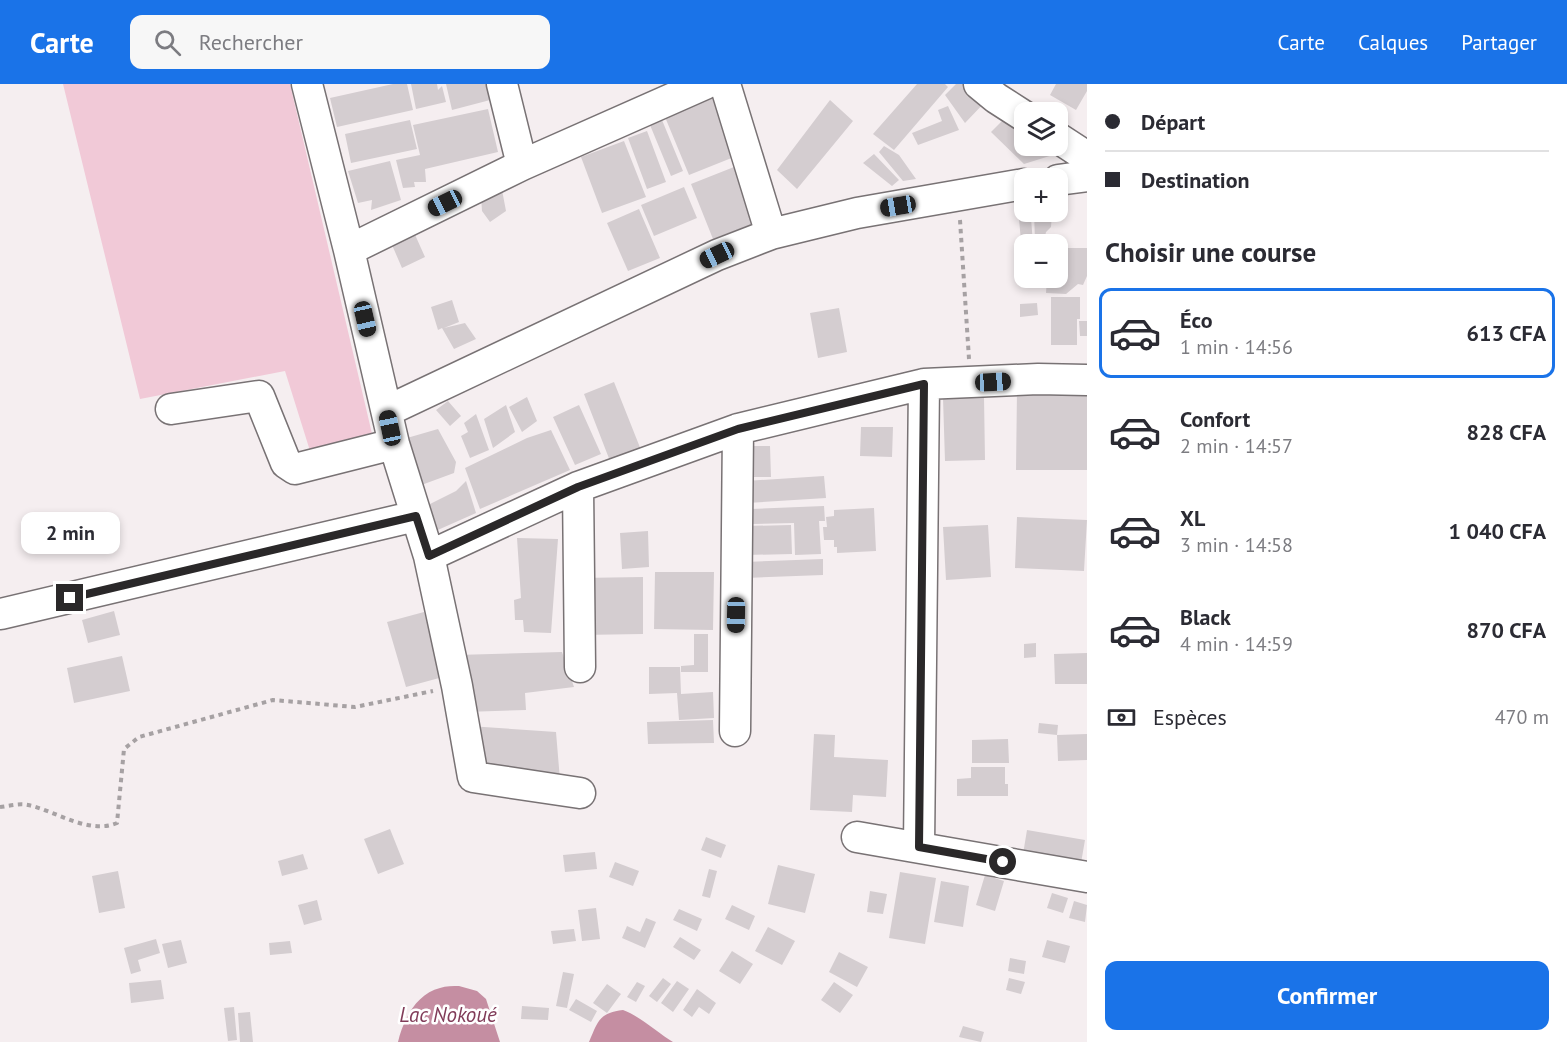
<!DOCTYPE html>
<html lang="fr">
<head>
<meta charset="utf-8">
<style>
	:root { --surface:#fff; --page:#f7f7f7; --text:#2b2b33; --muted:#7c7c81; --line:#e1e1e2; --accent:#1a73e8 }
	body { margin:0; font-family:"PT Sans",sans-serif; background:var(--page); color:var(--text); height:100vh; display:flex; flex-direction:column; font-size:22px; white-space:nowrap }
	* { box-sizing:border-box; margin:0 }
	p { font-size:20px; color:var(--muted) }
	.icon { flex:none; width:33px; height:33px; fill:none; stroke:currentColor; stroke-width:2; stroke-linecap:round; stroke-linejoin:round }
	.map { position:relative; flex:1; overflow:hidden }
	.details { display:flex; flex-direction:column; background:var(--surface); width:480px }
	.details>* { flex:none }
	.guide { display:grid; align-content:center; height:132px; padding:0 18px; background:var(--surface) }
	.fabs { position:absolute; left:1014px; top:18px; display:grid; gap:12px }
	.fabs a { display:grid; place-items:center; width:54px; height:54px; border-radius:12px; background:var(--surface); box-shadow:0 3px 9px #0003; font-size:30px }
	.end { position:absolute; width:27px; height:27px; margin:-14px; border:8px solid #2a2829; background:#fff; box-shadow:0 0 0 3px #fff }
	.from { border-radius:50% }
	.bubble { position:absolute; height:42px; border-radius:12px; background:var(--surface); box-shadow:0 3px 9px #0003; font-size:20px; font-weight:700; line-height:42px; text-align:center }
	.car { position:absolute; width:18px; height:36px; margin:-18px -9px; border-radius:8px; box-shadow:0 0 4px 2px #0007; background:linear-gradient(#222 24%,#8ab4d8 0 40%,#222 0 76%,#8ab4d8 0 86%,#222 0) }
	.guide b { display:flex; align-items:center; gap:21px; height:57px; font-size:22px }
	.guide b+b { border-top:2px solid var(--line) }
	.guide i { width:15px; height:15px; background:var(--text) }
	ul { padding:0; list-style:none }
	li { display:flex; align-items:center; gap:18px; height:90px; margin:0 12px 9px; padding:0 6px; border:3px solid transparent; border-radius:12px }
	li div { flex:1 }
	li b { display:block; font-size:22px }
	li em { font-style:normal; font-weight:700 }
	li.on { border-color:var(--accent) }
	li>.icon { width:54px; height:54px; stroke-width:1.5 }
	h2 { padding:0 18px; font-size:27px; line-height:72px }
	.pay { display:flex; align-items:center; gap:15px; height:66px; padding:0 18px; font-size:22px }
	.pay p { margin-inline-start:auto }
	.action { display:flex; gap:12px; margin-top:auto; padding:12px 18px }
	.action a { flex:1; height:69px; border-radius:12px; background:var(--accent); color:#fff; font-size:24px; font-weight:700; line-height:69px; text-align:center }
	header { display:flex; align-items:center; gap:36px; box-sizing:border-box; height:84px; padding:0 30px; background:var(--accent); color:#fff }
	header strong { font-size:28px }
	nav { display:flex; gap:33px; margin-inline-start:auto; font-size:21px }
	.search { width:420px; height:54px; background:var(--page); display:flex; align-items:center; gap:15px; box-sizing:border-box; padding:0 21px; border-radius:12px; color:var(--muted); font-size:22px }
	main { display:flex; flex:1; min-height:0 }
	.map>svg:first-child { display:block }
	.green { fill:#f1c9d7 }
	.water { fill:#c58ea2 }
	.building { fill:#d4cdd0 }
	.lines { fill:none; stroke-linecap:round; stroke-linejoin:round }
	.minor-casing { stroke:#787274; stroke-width:33 }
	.path { stroke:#a6a1a3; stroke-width:4; stroke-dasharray:4.5 4.5; stroke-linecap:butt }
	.minor { stroke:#fff; stroke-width:30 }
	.route { stroke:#2a2829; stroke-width:8 }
	.labels { text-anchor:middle; stroke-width:5; stroke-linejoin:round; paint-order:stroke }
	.water-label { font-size:21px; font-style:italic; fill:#813c59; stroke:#fff }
</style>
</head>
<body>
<header>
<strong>Carte</strong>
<div class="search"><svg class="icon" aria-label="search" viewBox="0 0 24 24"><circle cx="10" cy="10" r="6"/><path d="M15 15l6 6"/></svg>Rechercher</div>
<nav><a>Carte</a><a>Calques</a><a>Partager</a></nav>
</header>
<main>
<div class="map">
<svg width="1087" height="958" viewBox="0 0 1087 958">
	<rect width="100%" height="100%" fill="#f5eef0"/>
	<!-- green -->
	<path class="green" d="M 63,0 L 290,0 L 373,354 L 311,370 L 285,287 L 140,315 Z"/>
	<!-- water -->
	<path class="water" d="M 459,902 L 477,907 L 486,915 L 500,958 L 398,958 C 403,936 416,910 440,904 C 446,902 453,902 459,902 Z
		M 623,926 C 638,931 658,949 673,958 L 589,958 C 598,937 599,929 623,926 Z"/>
	<!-- building -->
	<path class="building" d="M 393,0 L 407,0 L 413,26 L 337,43 L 330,14 Z
		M 411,0 L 437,0 L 438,6 L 442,2 L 446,18 L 416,25 Z
		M 446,0 L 493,0 L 494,15 L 452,26 Z
		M 917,0 L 945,0 L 948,3 L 894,66 L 873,50 Z
		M 956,0 L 973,0 L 987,16 L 965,39 L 945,11 Z
		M 1056,0 L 1087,0 L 1087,7 L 1076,26 L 1050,11 Z
		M 716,13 L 739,71 L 689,91 L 665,33 Z
		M 830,16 L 853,37 L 797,105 L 777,86 Z
		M 948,22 L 959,46 L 918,61 L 912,49 L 942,37 L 938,26 Z
		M 488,25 L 498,68 L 425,85 L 426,98 L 414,98 L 415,103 L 403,104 L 396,76 L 420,71 L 413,41 Z
		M 1010,29 L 1024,42 L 1024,62 L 1047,62 L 1056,70 L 1024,80 L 991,48 Z
		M 410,36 L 417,65 L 351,79 L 345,50 Z
		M 662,36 L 683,87 L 671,92 L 650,41 Z
		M 647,47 L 666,98 L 647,105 L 628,54 Z
		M 624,57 L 646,113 L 602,129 L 581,73 Z
		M 884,62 L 899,71 L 916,95 L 903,97 L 879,68 Z
		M 874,70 L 899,96 L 892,102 L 863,79 Z
		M 390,77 L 401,116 L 371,126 L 372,116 L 358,119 L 348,87 Z
		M 734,83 L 755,139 L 713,155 L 691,100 Z
		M 684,103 L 697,134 L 654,152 L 641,121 Z
		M 502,106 L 506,127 L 490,138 L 482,127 L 481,112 Z
		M 639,125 L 660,174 L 628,187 L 607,139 Z
		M 1034,128 L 1057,128 L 1052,130 L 1051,143 L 1046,148 L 1044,157 L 1035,157 Z
		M 1031,134 L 1033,160 L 1024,160 L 1024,168 L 1022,168 L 1019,135 Z
		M 412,144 L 425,173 L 402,184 L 389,154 Z
		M 1058,164 L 1087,164 L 1087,192 L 1083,201 L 1078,200 L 1066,210 L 1046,209 L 1047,194 L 1058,194 Z
		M 1051,213 L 1080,213 L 1080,235 L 1077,235 L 1077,261 L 1051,261 Z
		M 452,216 L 459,238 L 444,244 L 465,239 L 476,255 L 454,265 L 442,244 L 438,246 L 431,223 Z
		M 1037,219 L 1038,231 L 1020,233 L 1020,220 Z
		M 839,224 L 847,268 L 818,274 L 810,229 Z
		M 1079,237 L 1087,237 L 1087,252 L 1080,252 Z
		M 614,298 L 641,366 L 610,377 L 584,310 Z
		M 1017,306 L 1087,306 L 1087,386 L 1016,386 Z
		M 527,313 L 537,337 L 522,348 L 509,323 Z
		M 984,313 L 985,376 L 945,377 L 943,314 Z
		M 448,317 L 461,332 L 450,342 L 436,326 Z
		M 506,321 L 515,348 L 493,364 L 484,335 Z
		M 579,321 L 601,370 L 575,381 L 553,333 Z
		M 476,330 L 489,366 L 470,374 L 461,352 L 468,348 L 464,339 Z
		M 861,343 L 893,343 L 892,373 L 860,372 Z
		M 438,345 L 456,378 L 454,389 L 416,403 L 407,354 Z
		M 551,346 L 570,386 L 480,425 L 465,384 L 527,354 Z
		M 745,362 L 770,362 L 771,393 L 745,393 Z
		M 824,392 L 826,414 L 747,419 L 746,397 Z
		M 466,397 L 476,429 L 431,449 L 424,423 L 456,407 Z
		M 824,422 L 825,437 L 819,437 L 821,470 L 795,471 L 794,439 L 752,440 L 751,425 Z
		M 874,424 L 876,467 L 837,469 L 837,463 L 834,463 L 834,456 L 824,456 L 823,443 L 827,443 L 826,433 L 834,432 L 834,426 Z
		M 1017,433 L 1087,436 L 1084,487 L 1015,484 Z
		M 791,441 L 792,470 L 746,471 L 745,442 Z
		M 988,441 L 991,493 L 946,496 L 943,443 Z
		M 648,447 L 649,483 L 622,485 L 620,449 Z
		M 517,454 L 558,455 L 551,549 L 524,548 L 523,536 L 515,536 L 514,516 L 521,514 Z
		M 823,475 L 823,491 L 745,494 L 745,478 Z
		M 655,488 L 714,488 L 713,546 L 654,545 Z
		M 643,493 L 643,550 L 581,551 L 580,494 Z
		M 114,527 L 120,551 L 88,559 L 82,536 Z
		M 424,528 L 443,593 L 406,603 L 387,538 Z
		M 694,550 L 708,550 L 708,588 L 681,588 L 681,582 L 694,581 Z
		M 1036,559 L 1036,573 L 1024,574 L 1024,560 Z
		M 562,568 L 574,603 L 525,609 L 526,626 L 465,628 L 456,571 Z
		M 1087,569 L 1087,600 L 1055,600 L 1054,570 Z
		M 122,572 L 130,607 L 74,619 L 67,584 Z
		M 649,583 L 680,583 L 681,610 L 713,608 L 714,634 L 679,636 L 677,609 L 649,610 Z
		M 713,636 L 714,659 L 648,660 L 647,638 Z
		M 1039,639 L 1058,641 L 1057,651 L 1087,650 L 1087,676 L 1058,677 L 1057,651 L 1038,649 Z
		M 469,642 L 556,648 L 560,696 L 475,687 Z
		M 814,650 L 835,651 L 834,673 L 888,676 L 886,713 L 853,711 L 852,728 L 810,726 Z
		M 1008,655 L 1009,679 L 972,679 L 972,656 Z
		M 971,683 L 1005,683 L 1005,700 L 1008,700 L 1008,712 L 957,712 L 957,695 L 971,694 Z
		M 390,745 L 404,780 L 378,790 L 364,755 Z
		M 1027,746 L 1085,756 L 1081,779 L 1023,770 Z
		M 706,753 L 726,761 L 721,774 L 701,766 Z
		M 595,768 L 597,785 L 565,788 L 563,771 Z
		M 303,770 L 308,785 L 282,792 L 278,777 Z
		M 615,778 L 639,787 L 633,802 L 609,793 Z
		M 778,781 L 815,790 L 805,829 L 768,820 Z
		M 709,785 L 717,787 L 710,814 L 702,812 Z
		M 118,787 L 125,824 L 99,829 L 92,792 Z
		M 900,788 L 936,794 L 925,860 L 889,854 Z
		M 985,791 L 1004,797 L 995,827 L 976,821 Z
		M 941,797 L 969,802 L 963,843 L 934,838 Z
		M 870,807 L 887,810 L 883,830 L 867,828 Z
		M 1052,809 L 1068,814 L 1063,829 L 1047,824 Z
		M 317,816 L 322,836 L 304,841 L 298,821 Z
		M 1074,817 L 1087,821 L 1085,838 L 1069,834 Z
		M 732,821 L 755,832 L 749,846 L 725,835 Z
		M 596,824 L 600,855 L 582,857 L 578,826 Z
		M 679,825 L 702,835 L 697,847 L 673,836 Z
		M 646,834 L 656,838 L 645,864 L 622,854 L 627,842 L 640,848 Z
		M 768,843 L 795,857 L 782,881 L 755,867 Z
		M 574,845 L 576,857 L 553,860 L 551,847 Z
		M 680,853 L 701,866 L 694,876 L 673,863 Z
		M 156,855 L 160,869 L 138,876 L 141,887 L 131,890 L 124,864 Z
		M 181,856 L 187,879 L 168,884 L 162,860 Z
		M 1047,856 L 1070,862 L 1065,879 L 1042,873 Z
		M 290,857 L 292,869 L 270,871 L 269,859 Z
		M 732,867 L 753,880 L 740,900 L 719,887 Z
		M 839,868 L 868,883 L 857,903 L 829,888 Z
		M 1010,874 L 1026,877 L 1024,890 L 1008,887 Z
		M 563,888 L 574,890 L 567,924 L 556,922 Z
		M 663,894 L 671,900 L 657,918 L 649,912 Z
		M 1009,894 L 1025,898 L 1021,910 L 1006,906 Z
		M 161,896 L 164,915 L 131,919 L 129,899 Z
		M 677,897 L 689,905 L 673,928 L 661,919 Z
		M 637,898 L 645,902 L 636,918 L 627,913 Z
		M 834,898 L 853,911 L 840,929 L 821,916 Z
		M 607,900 L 621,910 L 607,929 L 593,919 Z
		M 697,905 L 716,919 L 709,930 L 699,923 L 692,933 L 683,926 Z
		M 576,915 L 597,927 L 591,938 L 569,926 Z
		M 522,922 L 549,924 L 548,936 L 521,935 Z
		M 234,923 L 237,956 L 228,957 L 224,924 Z
		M 250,928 L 253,958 L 240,958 L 238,929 Z
		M 963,942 L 984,948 L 981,958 L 959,953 Z"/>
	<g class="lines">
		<defs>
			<path id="minor" d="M 307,0 L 349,166 L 394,360 L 429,472 L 457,602 L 473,693 L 580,709
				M 502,0 L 522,81
				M 725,0 L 771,150
				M 979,0 L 996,14 L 1024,32
				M 1058,54 L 1087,73
				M 1058,96 L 1087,92
				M 349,166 L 522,81 L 705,0
				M 171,325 L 259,312 L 286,379 L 295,385 L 394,360
				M 387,327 L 717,171 L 771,150 L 857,129 L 1024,100
				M 578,403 L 580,583
				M 429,472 L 578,403 L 738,345 L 924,300 L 1038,295 L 1087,296
				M 1,530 L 416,432
				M 735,647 L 738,345
				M 857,753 L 1087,793
				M 919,763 L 924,300"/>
		</defs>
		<!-- minor casing -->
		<use href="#minor" class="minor-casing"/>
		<!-- path -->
		<path class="path" d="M 960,136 L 969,275
			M 0,723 C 9,722 19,719 28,721 C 56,727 89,751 117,739 L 124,665 L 139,653 L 273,616 L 355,623 L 433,607"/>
		<!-- minor -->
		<use href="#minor" class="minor"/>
	</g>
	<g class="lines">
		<!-- route -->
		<path class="route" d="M 70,514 L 416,432 L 429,472 L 578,403 L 738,345 L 924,300 L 919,763 L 1003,778"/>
	</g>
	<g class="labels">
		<!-- water labels -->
		<g class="water-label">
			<text x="448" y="938">Lac Nokoué</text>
		</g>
	</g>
</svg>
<div class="fabs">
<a><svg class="icon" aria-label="layers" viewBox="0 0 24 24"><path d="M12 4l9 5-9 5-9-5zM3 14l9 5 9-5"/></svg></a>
<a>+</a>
<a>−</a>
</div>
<i class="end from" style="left:1003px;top:778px"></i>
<i class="end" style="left:70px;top:514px"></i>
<div class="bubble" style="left:21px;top:428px;width:99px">2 min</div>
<i class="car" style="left:445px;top:119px;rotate:244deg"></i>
<i class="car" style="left:898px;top:122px;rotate:260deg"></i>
<i class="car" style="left:717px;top:171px;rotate:245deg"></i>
<i class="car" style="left:365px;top:235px;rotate:167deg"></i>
<i class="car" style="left:993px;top:298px;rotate:87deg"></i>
<i class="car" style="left:390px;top:344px;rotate:348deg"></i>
<i class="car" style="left:736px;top:531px;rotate:181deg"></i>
</div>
<section class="details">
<div class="guide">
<b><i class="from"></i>Départ</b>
<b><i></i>Destination</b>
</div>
<h2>Choisir une course</h2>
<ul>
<li class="on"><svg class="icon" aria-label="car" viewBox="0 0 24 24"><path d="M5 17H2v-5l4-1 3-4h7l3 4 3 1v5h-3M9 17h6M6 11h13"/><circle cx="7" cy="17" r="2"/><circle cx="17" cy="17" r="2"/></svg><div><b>Éco</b><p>1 min · 14:56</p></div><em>613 CFA</em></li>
<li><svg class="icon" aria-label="car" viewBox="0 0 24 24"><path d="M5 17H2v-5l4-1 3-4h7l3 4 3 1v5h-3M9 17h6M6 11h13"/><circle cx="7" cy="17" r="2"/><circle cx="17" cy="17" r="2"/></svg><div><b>Confort</b><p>2 min · 14:57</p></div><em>828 CFA</em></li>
<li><svg class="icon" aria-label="car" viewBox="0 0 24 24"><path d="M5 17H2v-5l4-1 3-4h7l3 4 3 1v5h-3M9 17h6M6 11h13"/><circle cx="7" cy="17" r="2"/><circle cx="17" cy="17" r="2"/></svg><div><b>XL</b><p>3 min · 14:58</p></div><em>1 040 CFA</em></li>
<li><svg class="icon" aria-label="car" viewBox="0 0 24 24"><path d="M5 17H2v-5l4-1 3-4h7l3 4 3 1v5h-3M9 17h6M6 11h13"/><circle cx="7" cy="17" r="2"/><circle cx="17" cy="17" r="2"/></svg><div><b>Black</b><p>4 min · 14:59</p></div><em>870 CFA</em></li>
</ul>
<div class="pay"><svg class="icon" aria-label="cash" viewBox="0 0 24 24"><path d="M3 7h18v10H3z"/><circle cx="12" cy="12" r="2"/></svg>Espèces<p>470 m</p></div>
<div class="action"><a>Confirmer</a></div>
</section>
</main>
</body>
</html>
